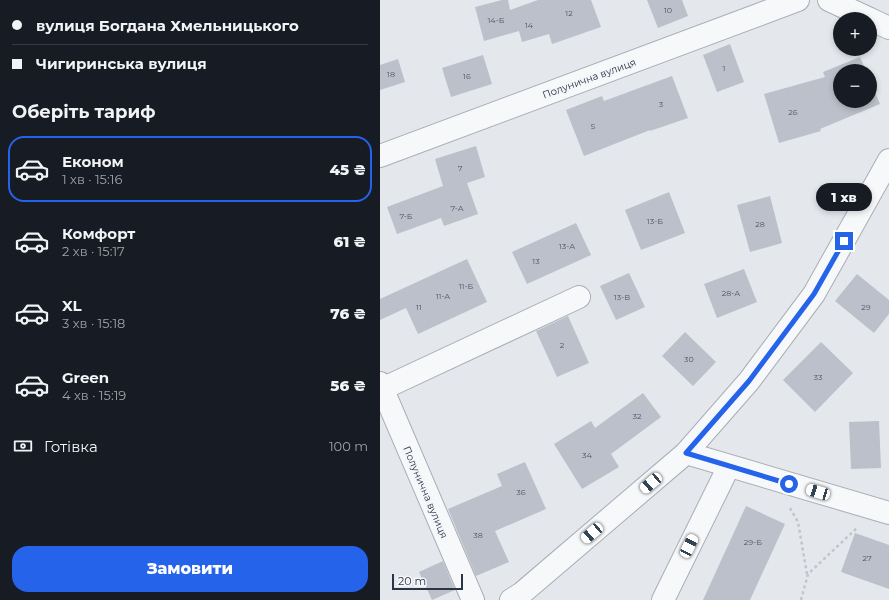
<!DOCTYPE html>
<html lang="uk">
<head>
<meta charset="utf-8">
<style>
	:root { --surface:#171b24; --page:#20242c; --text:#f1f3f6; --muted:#9ea1a6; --line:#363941; --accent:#2563eb }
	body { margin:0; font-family:Montserrat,sans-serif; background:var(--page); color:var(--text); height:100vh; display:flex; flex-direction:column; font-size:15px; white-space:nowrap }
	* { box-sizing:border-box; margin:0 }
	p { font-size:13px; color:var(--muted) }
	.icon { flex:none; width:22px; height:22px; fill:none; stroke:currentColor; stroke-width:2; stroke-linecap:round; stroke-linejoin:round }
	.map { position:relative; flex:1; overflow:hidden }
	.sheet { display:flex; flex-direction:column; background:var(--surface); width:380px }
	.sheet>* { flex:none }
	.guide { display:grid; align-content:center; height:88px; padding:0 12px; background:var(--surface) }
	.fabs { position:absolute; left:453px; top:12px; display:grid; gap:8px }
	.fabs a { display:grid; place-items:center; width:44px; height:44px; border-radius:50%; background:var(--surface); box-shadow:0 2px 6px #0003; font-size:20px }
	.scale { position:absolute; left:12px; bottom:10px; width:71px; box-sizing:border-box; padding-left:4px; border:2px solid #2b3445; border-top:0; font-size:11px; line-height:14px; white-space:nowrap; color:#2b3445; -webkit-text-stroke:3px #f4f6f9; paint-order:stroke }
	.end { position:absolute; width:18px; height:18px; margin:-9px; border:5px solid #2563eb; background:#fff; box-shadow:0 0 0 2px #fff }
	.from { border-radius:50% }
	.bubble { position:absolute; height:28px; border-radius:14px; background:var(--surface); box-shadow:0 2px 6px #0003; font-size:13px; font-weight:800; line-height:28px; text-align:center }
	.car { position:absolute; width:12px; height:24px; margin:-12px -6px; border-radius:5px; box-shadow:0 0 3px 1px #0007; background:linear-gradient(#fff 24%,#345 0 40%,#fff 0 76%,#345 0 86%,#fff 0) }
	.guide b { display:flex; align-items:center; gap:14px; height:38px; font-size:15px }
	.guide b+b { border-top:1px solid var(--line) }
	.guide i { width:10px; height:10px; background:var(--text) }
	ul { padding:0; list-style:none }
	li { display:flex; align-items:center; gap:12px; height:66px; margin:0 8px 6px; padding:0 4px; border:2px solid transparent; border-radius:16px }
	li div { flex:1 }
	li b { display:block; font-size:15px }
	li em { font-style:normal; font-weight:800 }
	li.current { border-color:var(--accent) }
	li>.icon { width:36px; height:36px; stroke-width:1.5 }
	h2 { padding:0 12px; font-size:18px; line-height:48px }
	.pay { display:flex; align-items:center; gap:10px; height:44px; padding:0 12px; font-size:15px }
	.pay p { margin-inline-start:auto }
	.button { display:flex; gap:8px; margin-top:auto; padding:8px 12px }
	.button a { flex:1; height:46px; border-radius:16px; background:var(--accent); color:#fff; font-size:16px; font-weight:800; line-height:46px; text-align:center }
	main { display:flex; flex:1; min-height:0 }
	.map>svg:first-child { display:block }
	.building { fill:#bbc0ca }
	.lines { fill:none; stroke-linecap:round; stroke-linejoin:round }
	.minor-casing { stroke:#a9aeb7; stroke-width:24 }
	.path { stroke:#c2c5cb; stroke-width:2.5; stroke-dasharray:3 3; stroke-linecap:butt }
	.minor { stroke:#f7f8fa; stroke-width:22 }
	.route { stroke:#2563eb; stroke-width:5 }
	.labels { text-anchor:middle; stroke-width:3.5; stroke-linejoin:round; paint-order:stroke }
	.number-label { font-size:8px; fill:#4f5766 }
	.street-label { font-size:10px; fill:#2b3445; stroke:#f4f6f9 }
</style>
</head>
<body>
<main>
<section class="sheet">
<div class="guide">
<b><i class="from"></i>вулиця Богдана Хмельницького</b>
<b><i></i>Чигиринська вулиця</b>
</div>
<h2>Оберіть тариф</h2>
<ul>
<li class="current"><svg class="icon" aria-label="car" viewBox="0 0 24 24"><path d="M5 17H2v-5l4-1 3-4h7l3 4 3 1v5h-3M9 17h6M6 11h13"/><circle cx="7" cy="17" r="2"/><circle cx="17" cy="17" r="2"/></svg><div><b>Економ</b><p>1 хв · 15:16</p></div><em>45 ₴</em></li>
<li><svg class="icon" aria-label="car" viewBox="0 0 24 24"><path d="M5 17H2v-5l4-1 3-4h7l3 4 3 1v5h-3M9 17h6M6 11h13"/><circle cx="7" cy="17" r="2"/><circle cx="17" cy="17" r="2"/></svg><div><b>Комфорт</b><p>2 хв · 15:17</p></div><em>61 ₴</em></li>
<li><svg class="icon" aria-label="car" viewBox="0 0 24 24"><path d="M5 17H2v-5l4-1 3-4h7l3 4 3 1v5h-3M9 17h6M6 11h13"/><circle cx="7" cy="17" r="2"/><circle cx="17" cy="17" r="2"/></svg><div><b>XL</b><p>3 хв · 15:18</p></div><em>76 ₴</em></li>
<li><svg class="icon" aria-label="car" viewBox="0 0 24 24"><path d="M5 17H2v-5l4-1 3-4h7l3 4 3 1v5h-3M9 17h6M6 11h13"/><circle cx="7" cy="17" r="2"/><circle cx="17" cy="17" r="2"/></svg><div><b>Green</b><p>4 хв · 15:19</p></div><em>56 ₴</em></li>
</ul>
<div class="pay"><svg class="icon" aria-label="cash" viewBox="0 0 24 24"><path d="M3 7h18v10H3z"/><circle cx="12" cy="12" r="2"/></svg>Готівка<p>100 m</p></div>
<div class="button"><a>Замовити</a></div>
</section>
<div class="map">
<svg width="509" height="600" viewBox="0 0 509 600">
	<rect width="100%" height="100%" fill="#e4e7ec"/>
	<!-- building -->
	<path class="building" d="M 122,0 L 128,0 L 130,10 L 158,0 L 211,0 L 221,27 L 172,44 L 169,34 L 142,42 L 139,31 L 104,41 L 95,7 Z
		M 267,0 L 302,0 L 308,16 L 278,28 Z
		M 350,44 L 364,82 L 337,92 L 323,55 Z
		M 103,55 L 112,84 L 71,97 L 62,68 Z
		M 480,57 L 486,71 L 460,71 L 460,101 L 490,101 L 490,81 L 500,104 L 440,129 L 441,131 L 399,143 L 384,94 L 445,77 L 443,72 Z
		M 18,59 L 25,82 L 0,90 L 0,65 Z
		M 292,76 L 308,118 L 270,131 L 270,130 L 204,156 L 186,110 L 222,96 L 224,101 Z
		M 96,146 L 105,177 L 87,183 L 98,214 L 64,226 L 61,218 L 17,234 L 7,207 L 63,186 L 55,159 Z
		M 289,192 L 305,233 L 261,250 L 245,210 Z
		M 390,196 L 402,243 L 370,252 L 357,205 Z
		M 196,223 L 211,255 L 147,284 L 132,252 Z
		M 87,259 L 107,302 L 38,334 L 26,308 L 0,320 L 0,299 Z
		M 364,269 L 377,302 L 337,318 L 324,284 Z
		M 249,273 L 265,307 L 236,320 L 220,286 Z
		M 477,274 L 509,300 L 509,314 L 494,333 L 455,301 Z
		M 188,316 L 209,363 L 177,377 L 156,331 Z
		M 305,332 L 336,362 L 313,386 L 282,356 Z
		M 441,342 L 473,373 L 435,412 L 403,380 Z
		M 263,393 L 281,417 L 231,454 L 239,467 L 202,489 L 174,444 L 211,421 L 215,428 Z
		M 499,421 L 501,468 L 471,469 L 469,422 Z
		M 145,462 L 166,509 L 115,531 L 129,562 L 96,576 L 68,509 L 122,486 L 117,474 Z
		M 366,506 L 405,524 L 370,600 L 323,600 Z
		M 475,533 L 509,545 L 509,589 L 461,572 Z
		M 63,561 L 75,590 L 52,600 L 39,572 Z"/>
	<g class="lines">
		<defs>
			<path id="minor" d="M 449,0 L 490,19
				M 490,19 L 509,28
				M 0,156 L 418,0
				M 0,383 L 93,600
				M 2,389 L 199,297
				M 306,453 L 509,513
				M 131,600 L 142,593 L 306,453 L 369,381 L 434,294 L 509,160
				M 283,600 L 349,466"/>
		</defs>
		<!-- minor casing -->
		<use href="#minor" class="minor-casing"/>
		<!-- path -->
		<path class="path" d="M 410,508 L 418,522 L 427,574
			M 421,600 L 428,574 L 478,527"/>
		<!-- minor -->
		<use href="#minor" class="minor"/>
	</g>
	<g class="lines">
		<!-- route -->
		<path class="route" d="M 409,484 L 306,453 L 369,381 L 434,294 L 464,241"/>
	</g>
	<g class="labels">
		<!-- number labels -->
		<g class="number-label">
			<text x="288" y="13">10</text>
			<text x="189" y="16">12</text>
			<text x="116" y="23">14-Б</text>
			<text x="149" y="28">14</text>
			<text x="344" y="71">1</text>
			<text x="11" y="77">18</text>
			<text x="87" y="79">16</text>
			<text x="281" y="107">3</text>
			<text x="413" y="115">26</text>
			<text x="213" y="129">5</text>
			<text x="80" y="171">7</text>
			<text x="77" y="211">7-А</text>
			<text x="26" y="219">7-Б</text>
			<text x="275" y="224">13-Б</text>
			<text x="380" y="227">28</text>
			<text x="187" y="249">13-А</text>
			<text x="156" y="264">13</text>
			<text x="86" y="289">11-Б</text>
			<text x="351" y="296">28-А</text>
			<text x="63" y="299">11-А</text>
			<text x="242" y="300">13-В</text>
			<text x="39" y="310">11</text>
			<text x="486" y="310">29</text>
			<text x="182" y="348">2</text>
			<text x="309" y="362">30</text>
			<text x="438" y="380">33</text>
			<text x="257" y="419">32</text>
			<text x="207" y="458">34</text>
			<text x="141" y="495">36</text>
			<text x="98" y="538">38</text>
			<text x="373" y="545">29-Б</text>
			<text x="487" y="561">27</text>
		</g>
		<!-- street labels -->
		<g class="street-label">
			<text transform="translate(209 78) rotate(-20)" y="4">Полунична вулиця</text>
			<text transform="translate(46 492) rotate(67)" y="4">Полунична вулиця</text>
		</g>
	</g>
</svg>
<div class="fabs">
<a>+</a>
<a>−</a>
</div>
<div class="scale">20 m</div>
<i class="end from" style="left:409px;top:484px"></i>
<i class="end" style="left:464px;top:241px"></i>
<div class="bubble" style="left:436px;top:183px;width:56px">1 хв</div>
<i class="car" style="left:271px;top:483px;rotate:229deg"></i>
<i class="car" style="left:438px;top:492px;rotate:287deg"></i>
<i class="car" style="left:212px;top:533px;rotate:229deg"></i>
<i class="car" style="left:309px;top:546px;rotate:26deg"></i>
</div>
</main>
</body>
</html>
